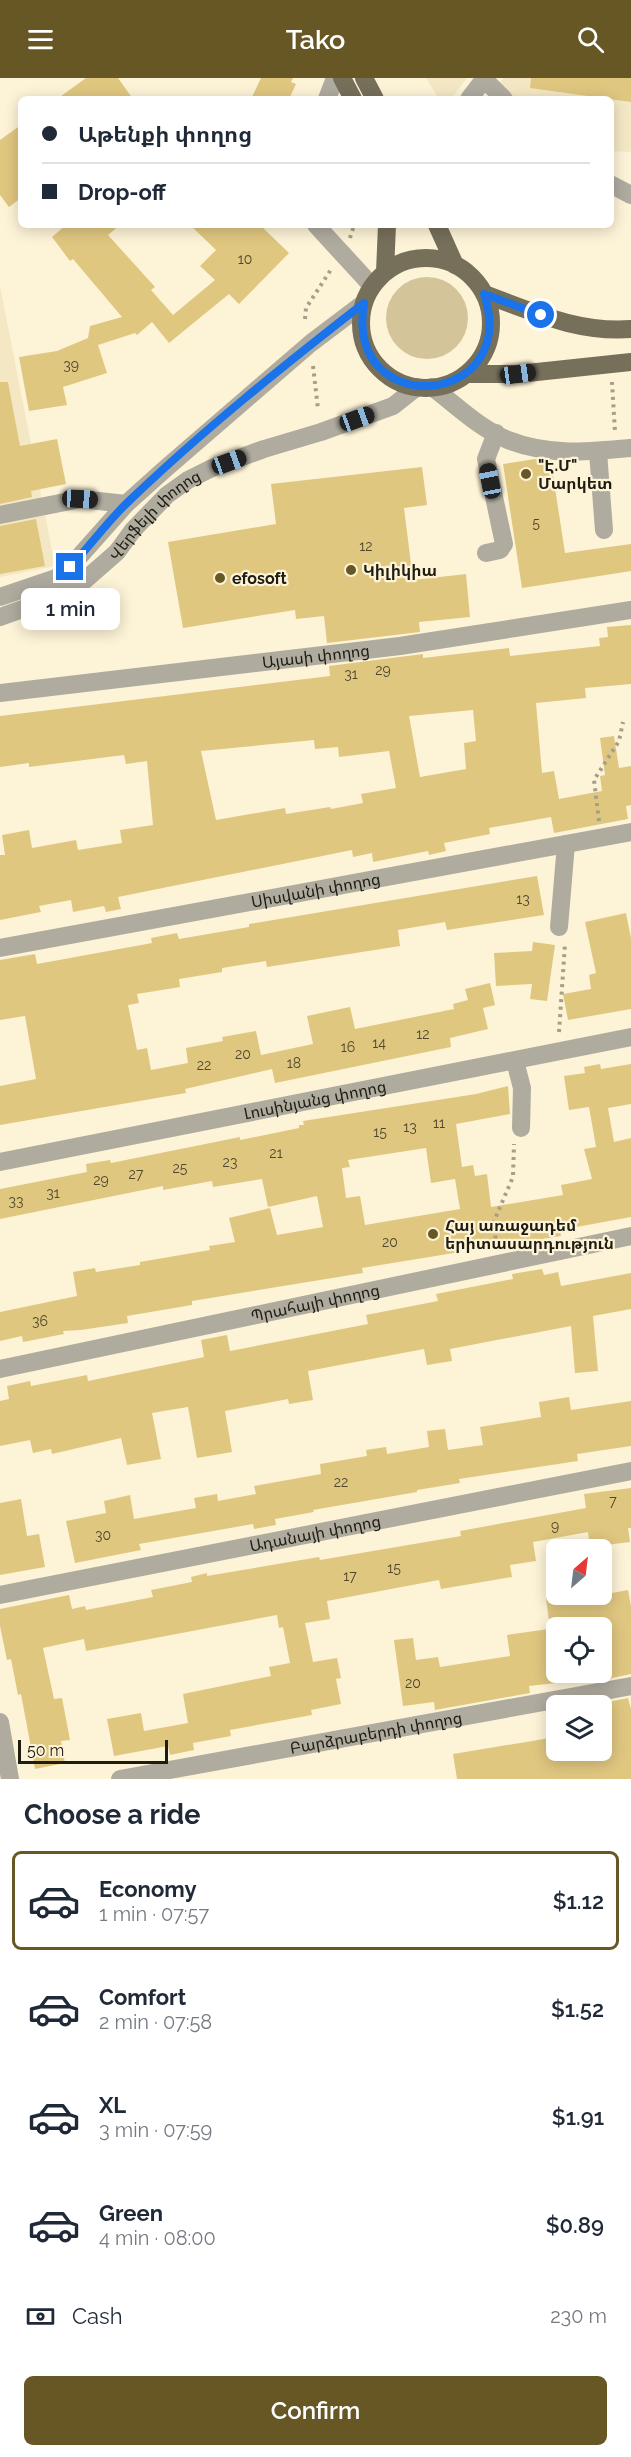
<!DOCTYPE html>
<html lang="en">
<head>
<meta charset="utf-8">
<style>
	:root { --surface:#fff; --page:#f2f2f3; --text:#1f2937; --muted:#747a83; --line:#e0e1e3; --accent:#675724 }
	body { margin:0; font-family:Raleway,"Noto Sans Armenian",sans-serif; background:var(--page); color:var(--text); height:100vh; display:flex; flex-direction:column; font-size:22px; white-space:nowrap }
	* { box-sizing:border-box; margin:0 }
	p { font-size:20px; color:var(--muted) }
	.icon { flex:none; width:33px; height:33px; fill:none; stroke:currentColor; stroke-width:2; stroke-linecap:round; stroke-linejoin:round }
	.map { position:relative; height:1701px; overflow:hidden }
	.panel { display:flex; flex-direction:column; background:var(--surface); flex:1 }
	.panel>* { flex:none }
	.top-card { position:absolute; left:18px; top:18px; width:596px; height:132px; border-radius:9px; box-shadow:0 3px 15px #0003; display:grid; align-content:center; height:132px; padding:0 24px; background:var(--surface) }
	.needle { width:39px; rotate:28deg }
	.buttons { position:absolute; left:546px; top:1461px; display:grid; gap:12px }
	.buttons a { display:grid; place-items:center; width:66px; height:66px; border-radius:9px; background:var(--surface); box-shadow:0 3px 15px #0003; font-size:30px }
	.scale { position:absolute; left:18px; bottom:15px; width:150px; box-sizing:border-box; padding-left:6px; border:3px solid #1f1c12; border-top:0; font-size:16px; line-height:21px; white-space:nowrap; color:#1f1c12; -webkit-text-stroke:4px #fdf3d7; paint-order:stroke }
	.end { position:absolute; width:27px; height:27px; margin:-14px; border:8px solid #1a73e8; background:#fff; box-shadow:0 0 0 3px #fff }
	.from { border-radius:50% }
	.bubble { position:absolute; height:42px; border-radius:9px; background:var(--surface); box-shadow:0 3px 15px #0003; font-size:20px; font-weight:600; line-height:42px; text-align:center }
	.car { position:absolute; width:18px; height:36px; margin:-18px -9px; border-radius:8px; box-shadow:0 0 4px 2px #0007; background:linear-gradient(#222 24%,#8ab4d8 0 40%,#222 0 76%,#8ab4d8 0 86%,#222 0) }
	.top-card b { display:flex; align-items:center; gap:21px; height:57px; font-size:22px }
	.top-card b+b { border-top:2px solid var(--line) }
	.top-card i { width:15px; height:15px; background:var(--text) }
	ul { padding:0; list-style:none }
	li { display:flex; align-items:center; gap:18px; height:99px; margin:0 12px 9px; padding:0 12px; border:3px solid transparent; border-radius:9px }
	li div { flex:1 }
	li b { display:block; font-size:22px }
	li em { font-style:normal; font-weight:600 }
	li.current { border-color:var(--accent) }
	li>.icon { width:54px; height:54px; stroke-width:1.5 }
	h2 { padding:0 24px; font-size:27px; line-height:72px }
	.pay { display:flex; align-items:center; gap:15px; height:66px; padding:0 24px; font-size:22px }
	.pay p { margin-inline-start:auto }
	.primary-button { display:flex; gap:12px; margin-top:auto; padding:12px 24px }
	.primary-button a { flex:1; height:69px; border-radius:9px; background:var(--accent); color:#fff; font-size:24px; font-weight:600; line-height:69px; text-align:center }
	header { display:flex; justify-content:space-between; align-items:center; height:78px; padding:0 24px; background:var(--accent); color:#fff; font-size:27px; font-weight:600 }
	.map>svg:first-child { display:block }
	.built { fill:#f4e8c4 }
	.green { fill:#d3c499 }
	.building { fill:#e0c780; fill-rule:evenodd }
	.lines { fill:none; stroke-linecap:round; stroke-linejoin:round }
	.path { stroke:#a59e89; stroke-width:4; stroke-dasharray:3 4.5; stroke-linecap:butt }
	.minor { stroke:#afab9f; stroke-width:18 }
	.major { stroke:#766f5a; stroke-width:18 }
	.route { stroke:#1a73e8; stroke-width:8 }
	.poi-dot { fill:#675724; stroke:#fdf3d7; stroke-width:2 }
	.labels { text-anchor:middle; stroke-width:4.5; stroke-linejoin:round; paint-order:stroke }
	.number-label { font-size:14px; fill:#4f472e }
	.poi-label { font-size:16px; font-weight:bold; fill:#1f1c12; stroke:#fdf3d7; text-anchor:start }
	.street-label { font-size:16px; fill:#1f1c12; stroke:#fdf3d7 }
</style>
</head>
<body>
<header><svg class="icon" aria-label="menu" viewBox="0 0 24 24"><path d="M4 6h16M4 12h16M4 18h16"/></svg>Tako<svg class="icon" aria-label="search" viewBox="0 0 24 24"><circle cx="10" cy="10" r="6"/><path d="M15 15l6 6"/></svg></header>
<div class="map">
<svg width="631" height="1701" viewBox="0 0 631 1701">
	<rect width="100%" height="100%" fill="#fdf3d7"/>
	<!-- built -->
	<path class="built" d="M 426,0 L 467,0 L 451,21 L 439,21 Z
		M 504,0 L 631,0 L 631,74 L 611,73 L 610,21 L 513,21 L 499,6 Z
		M 0,208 L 55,488 L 0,499 Z"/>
	<!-- green -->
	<path class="green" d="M386 240a41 41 0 1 1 82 0a41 41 0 1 1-82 0Z"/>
	<!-- building -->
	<path class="building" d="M 86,0 L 118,0 L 133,21 L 57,21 Z
		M 261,0 L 293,0 L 291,4 L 296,6 L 289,21 L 251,21 Z
		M 531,0 L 631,0 L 631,24 L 530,10 Z
		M 21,47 L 21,120 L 9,129 L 0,117 L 0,62 Z
		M 66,147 L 120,147 L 108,157 L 155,209 L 151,212 L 173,237 L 215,202 L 200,188 L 216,172 L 190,147 L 260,147 L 289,175 L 239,226 L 229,216 L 169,265 L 152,244 L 137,257 L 135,255 L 98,267 L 107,295 L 63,309 L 67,327 L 29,333 L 19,279 L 57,273 L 88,260 L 90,248 L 122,239 L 73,181 L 70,183 L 52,159 Z
		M 0,304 L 8,304 L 20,368 L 57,361 L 66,406 L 31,413 L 32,419 L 0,426 Z
		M 535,381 L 551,384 L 565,475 L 631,466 L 631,493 L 522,510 L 503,386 Z
		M 422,389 L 427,427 L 404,430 L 413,502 L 466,496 L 470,539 L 419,544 L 420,554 L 327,565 L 324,538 L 296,541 L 295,532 L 183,550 L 168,464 L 276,446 L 271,406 Z
		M 36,441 L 45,488 L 0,496 L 0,448 Z
		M 631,547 L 631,606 L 585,610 L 586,620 L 536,625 L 542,695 L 554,693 L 559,721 L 602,713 L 600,698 L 605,697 L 600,660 L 614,658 L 619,690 L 631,688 L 631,727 L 626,728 L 628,741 L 554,755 L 551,739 L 489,750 L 490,756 L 444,765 L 446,773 L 429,777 L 428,773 L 373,784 L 372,775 L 353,779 L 352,772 L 118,819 L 121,831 L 106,834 L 104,828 L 73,834 L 71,822 L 39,828 L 41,834 L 0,842 L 0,777 L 5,777 L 2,757 L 29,752 L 32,770 L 76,762 L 78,772 L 122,765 L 120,752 L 153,747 L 147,683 L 126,686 L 124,677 L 29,689 L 29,685 L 0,689 L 0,638 L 330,598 L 329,588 L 423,576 L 423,580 L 509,570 L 510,578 L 600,568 L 599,560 L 608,559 L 607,549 ZM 473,632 L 476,663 L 464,665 L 466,691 L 420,699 L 409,638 ZM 314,662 L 315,671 L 338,669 L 339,679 L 389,673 L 396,710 L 361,716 L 363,725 L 331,731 L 330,729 L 286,736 L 285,730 L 216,742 L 201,673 Z
		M 537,798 L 544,837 L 447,852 L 445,844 L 398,852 L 400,868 L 267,889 L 266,883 L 222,890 L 222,894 L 179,901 L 180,909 L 137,916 L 139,925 L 128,927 L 137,972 L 147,970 L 151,992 L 188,985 L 186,970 L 223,963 L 222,959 L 256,953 L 261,977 L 313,966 L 307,938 L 350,929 L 355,951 L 454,931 L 453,926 L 468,922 L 465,911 L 490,905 L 495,927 L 483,930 L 488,951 L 450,960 L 451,969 L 275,1005 L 272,991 L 185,1011 L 186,1015 L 0,1047 L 0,1008 L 36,1001 L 25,938 L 0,942 L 0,882 L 35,876 L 37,886 L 152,865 L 151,860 L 177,855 L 179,861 L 249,849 L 249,846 Z
		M 626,835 L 631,860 L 631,931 L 568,942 L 563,916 L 591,911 L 589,897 L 596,895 L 585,844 Z
		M 533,864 L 555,867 L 547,923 L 530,921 L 532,906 L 496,908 L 494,875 L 532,873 Z
		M 600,986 L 601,991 L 631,986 L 631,1026 L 608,1030 L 614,1064 L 631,1060 L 631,1139 L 560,1152 L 561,1158 L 537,1162 L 537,1164 L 460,1172 L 460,1174 L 362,1190 L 363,1195 L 192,1223 L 192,1227 L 127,1238 L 128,1245 L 81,1252 L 63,1253 L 64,1256 L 23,1264 L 22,1258 L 0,1263 L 0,1234 L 77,1218 L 73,1194 L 95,1190 L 96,1194 L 140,1187 L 140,1184 L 210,1172 L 209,1168 L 235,1164 L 229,1140 L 270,1130 L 277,1157 L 323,1149 L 317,1118 L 268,1129 L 262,1101 L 213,1109 L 212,1103 L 163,1112 L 163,1108 L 0,1141 L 0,1111 L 87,1094 L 86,1086 L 110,1082 L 111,1085 L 240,1059 L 240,1062 L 299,1050 L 299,1047 L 304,1047 L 303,1043 L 476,1016 L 508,1008 L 510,1036 L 456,1046 L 462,1089 L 473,1087 L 475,1098 L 487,1096 L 491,1129 L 563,1117 L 561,1107 L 592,1101 L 584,1071 L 596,1069 L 589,1029 L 569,1032 L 564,998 L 585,995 L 584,989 ZM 426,1070 L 431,1105 L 455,1101 L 460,1131 L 365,1147 L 360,1118 L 346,1120 L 342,1090 L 350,1089 L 348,1082 Z
		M 542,1191 L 544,1197 L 558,1194 L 561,1208 L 631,1195 L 631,1231 L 593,1238 L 598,1293 L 575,1295 L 571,1248 L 450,1271 L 452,1283 L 427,1287 L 424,1271 L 308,1293 L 313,1322 L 289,1326 L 288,1321 L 225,1333 L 232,1374 L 197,1380 L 188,1329 L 152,1335 L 161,1381 L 127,1387 L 121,1360 L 52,1376 L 51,1371 L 33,1375 L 30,1362 L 0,1368 L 0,1323 L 9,1321 L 7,1308 L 30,1303 L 31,1308 L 87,1297 L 88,1303 L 204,1279 L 201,1262 L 227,1257 L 230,1273 L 368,1246 L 366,1237 L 438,1223 L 436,1216 L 513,1201 L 512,1196 Z
		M 569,1319 L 571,1332 L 631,1323 L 631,1368 L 577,1376 L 578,1383 L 459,1401 L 460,1405 L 417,1412 L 417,1414 L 313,1432 L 314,1434 L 275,1441 L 276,1447 L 254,1451 L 253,1446 L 139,1466 L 141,1472 L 75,1485 L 66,1443 L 106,1435 L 104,1423 L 130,1417 L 134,1441 L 196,1430 L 194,1420 L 217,1416 L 218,1423 L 256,1416 L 254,1408 L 321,1396 L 320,1386 L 367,1378 L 366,1372 L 386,1369 L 387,1376 L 429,1369 L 427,1353 L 445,1351 L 448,1372 L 483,1367 L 480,1349 L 541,1339 L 539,1324 Z
		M 631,1410 L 631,1450 L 628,1450 L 630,1464 L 590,1469 L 588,1454 L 533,1464 L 536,1483 L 510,1487 L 512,1499 L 441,1511 L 439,1502 L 327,1523 L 330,1541 L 305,1545 L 313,1584 L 337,1580 L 341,1600 L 336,1601 L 341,1626 L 311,1632 L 312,1637 L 230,1652 L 231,1658 L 193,1665 L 194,1672 L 170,1677 L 168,1668 L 114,1678 L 107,1641 L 141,1635 L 144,1653 L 188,1645 L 183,1616 L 271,1598 L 269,1589 L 290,1585 L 283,1549 L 279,1550 L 277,1537 L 86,1573 L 84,1561 L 43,1570 L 54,1621 L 62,1620 L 70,1662 L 61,1663 L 65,1685 L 35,1691 L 21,1616 L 18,1617 L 11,1581 L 7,1582 L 0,1548 L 0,1531 L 69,1517 L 72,1531 L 85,1528 L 86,1532 L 153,1519 L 151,1512 L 192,1504 L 191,1499 L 207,1495 L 207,1498 L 319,1479 L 320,1482 L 461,1458 L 460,1453 L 586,1430 L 584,1416 Z
		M 21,1421 L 27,1458 L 39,1456 L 45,1489 L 0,1497 L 0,1425 Z
		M 628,1512 L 631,1528 L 631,1596 L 598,1603 L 596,1594 L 602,1594 L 602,1550 L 550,1550 L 546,1520 L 574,1516 L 575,1522 Z
		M 556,1550 L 556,1605 L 529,1608 L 530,1615 L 435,1632 L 434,1624 L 403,1628 L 394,1562 L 413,1560 L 416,1582 L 438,1579 L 440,1589 L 510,1578 L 507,1557 Z
		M 628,1620 L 631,1631 L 631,1701 L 457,1701 L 453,1676 L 556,1659 L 556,1672 L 610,1672 L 607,1651 L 609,1650 L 603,1625 Z"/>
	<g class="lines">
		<!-- path -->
		<path class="path" d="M 350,160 L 354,147
			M 305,241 L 306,230 L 332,190
			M 313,288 L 318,331
			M 612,304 L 615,354
			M 599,743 L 594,702 L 619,663 L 623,644
			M 559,954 L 565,866
			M 496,1168 L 494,1143 L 513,1099 L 514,1066"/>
		<!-- minor -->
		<g class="minor">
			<path d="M 484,1 L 504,21"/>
			<path d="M 327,21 L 335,0"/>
			<path d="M 469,21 L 485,0"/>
			<path d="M 610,106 L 631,117"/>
			<path d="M 316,147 L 372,208"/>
			<path d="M 432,309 C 456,327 480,351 508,362 C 548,378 589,374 631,370"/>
			<path d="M 598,374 L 604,452"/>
			<path d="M 0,437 L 80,421 L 126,426"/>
			<path d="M 486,475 L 500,472 L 504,466 L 486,381 L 496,355"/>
			<path d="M 0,519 L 56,500 L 70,489 L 126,426 L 165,391 L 311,265 L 364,225"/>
			<path id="s1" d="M 0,539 L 59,518 L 85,502 L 117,474 L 133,452 L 167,417 L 188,402 L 212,390 L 264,371 L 321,354 L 393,328 L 417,309"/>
			<path id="s2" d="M 0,615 L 400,568 L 631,532"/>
			<path d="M 559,849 L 566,766"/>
			<path id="s3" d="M 0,870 L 631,754"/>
			<path d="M 515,983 L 522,1010 L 521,1050"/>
			<path id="s4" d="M 0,1084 L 631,959"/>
			<path id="s5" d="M 0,1291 L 631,1158"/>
			<path id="s6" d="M 0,1517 L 631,1393"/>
			<path d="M 0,1644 L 10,1701"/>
			<path id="s7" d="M 120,1701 L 631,1608"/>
		</g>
		<!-- major -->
		<path class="major" d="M 342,0 L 353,21
			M 364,0 L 375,21
			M 437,147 L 455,187
			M361 245a65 65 0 1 1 130 0a65 65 0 1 1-130 0Z
			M 385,194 L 387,147
			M 484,216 C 534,234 577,255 631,251
			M 466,296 L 518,296 L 631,284"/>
	</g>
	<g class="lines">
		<!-- route -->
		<path class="route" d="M 70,489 C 90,468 107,444 128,424 C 202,353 283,288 364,225 C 344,344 522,330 484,216 L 541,237"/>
	</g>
	<!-- markers -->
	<g class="poi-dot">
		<circle cx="526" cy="396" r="6"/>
		<circle cx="351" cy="492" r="6"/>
		<circle cx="220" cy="500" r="6"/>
		<circle cx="433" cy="1156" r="6"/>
	</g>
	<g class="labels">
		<!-- number labels -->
		<g class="number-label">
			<text x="245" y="186">10</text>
			<text x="71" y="292">39</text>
			<text x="536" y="450">5</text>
			<text x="366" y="473">12</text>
			<text x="383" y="597">29</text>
			<text x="351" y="601">31</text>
			<text x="523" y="826">13</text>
			<text x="423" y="961">12</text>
			<text x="379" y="970">14</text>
			<text x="348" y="974">16</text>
			<text x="243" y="981">20</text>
			<text x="294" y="990">18</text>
			<text x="204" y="992">22</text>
			<text x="439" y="1050">11</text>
			<text x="410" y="1054">13</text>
			<text x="380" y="1059">15</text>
			<text x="276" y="1080">21</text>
			<text x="230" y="1089">23</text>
			<text x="180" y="1095">25</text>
			<text x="136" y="1101">27</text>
			<text x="101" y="1107">29</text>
			<text x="53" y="1120">31</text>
			<text x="16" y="1128">33</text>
			<text x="390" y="1169">20</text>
			<text x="40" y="1248">36</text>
			<text x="341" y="1409">22</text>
			<text x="613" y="1428">7</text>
			<text x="555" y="1453">9</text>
			<text x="103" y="1462">30</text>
			<text x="394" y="1495">15</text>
			<text x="350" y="1503">17</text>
			<text x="413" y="1610">20</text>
		</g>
		<!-- poi labels -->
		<g class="poi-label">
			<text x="538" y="393">"Է.Մ"<tspan x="538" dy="18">Մարկետ</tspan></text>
			<text x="363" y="498">Կիլիկիա</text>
			<text x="232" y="506">efosoft</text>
			<text x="445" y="1153">Հայ առաջադեմ<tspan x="445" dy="18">երիտասարդություն</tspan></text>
		</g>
		<!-- street labels -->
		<g class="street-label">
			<text dy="6" stroke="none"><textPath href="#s1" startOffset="189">Վերֆելի փողոց</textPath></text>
			<text dy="6" stroke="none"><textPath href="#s2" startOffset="318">Այասի փողոց</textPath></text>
			<text dy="6" stroke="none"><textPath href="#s3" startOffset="321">Սիսվանի փողոց</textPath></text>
			<text dy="6" stroke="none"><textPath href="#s4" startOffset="321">Լուսինյանց փողոց</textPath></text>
			<text dy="6" stroke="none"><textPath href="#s5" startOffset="322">Պրահայի փողոց</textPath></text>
			<text dy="6" stroke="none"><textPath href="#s6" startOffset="321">Ադանայի փողոց</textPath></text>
			<text dy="6" stroke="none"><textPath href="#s7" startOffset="260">Բարձրաբերդի փողոց</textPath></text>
		</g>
	</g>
</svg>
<div class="buttons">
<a><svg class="needle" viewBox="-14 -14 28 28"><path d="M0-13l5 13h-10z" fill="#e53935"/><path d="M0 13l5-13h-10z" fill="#747a83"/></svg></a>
<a><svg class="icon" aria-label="locate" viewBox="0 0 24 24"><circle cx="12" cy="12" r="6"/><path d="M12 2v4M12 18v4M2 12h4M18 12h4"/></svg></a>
<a><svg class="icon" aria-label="layers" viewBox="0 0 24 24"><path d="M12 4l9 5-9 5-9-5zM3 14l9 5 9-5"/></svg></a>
</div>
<div class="scale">50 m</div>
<i class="end from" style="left:541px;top:237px"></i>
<i class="end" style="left:70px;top:489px"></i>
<div class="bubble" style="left:21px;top:510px;width:99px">1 min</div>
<i class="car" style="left:518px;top:296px;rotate:82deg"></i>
<i class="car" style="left:357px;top:341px;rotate:70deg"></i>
<i class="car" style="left:229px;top:384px;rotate:70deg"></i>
<i class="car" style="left:490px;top:403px;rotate:349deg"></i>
<i class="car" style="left:80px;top:421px;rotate:93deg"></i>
<div class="top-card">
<b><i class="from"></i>Աթենքի փողոց</b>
<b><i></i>Drop-off</b>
</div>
</div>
<section class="panel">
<h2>Choose a ride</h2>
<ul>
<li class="current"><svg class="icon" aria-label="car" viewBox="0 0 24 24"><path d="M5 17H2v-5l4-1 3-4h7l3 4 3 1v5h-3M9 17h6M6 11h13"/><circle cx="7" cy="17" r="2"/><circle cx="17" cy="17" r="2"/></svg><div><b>Economy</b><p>1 min · 07:57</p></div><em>$1.12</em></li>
<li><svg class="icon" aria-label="car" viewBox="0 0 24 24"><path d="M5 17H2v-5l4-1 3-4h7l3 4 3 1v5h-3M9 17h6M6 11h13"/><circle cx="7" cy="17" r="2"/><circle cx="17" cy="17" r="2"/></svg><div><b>Comfort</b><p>2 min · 07:58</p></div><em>$1.52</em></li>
<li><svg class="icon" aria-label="car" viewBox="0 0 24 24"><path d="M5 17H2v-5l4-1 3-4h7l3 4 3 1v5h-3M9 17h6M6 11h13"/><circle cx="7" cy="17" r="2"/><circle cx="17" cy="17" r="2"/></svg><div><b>XL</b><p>3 min · 07:59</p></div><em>$1.91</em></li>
<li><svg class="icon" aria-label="car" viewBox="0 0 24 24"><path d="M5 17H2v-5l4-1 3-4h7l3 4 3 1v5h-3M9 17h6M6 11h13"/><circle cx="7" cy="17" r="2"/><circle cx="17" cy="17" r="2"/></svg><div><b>Green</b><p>4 min · 08:00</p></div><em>$0.89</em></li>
</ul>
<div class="pay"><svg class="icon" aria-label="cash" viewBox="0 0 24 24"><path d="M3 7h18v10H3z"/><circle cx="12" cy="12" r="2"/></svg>Cash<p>230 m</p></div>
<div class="primary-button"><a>Confirm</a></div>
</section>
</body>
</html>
